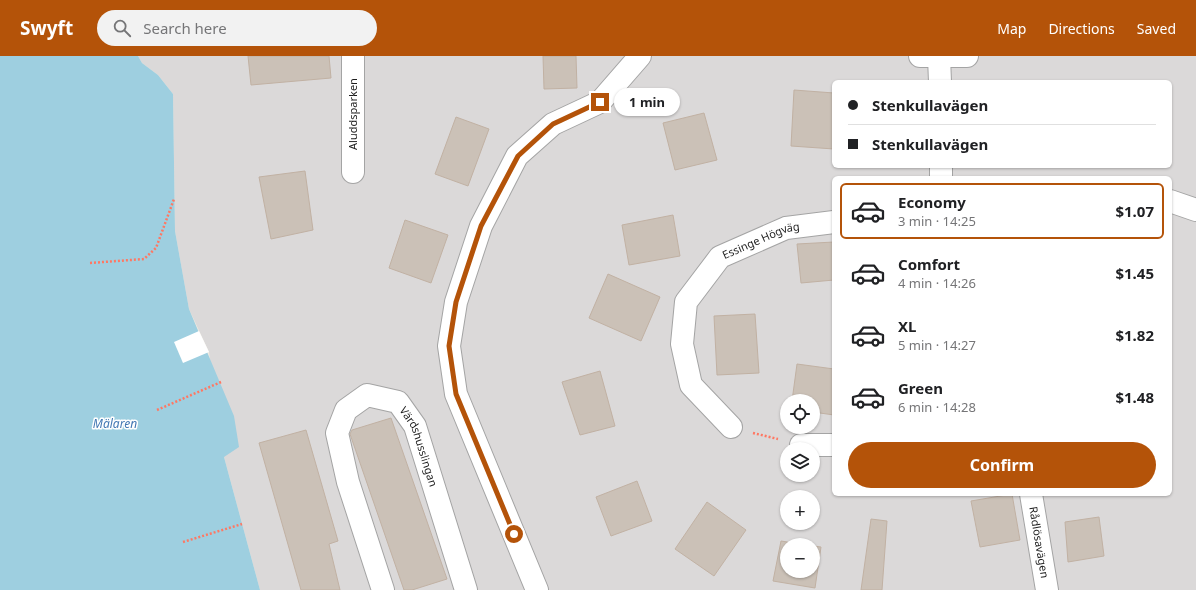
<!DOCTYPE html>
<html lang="en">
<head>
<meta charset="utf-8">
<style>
	:root { --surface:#fff; --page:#f2f2f2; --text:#202124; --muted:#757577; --line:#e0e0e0; --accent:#b45309 }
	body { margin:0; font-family:"Noto Sans",sans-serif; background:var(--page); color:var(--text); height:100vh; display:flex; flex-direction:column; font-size:15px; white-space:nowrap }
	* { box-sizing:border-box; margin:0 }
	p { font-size:13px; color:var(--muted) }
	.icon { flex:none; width:22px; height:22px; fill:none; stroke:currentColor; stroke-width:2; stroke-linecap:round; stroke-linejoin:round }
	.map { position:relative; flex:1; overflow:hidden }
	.sheet { position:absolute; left:832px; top:120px; width:340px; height:320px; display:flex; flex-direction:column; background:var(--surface); border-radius:6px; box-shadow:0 1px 3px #0004 }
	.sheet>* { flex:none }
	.guide { position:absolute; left:832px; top:24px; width:340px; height:88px; border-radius:6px; box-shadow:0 1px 3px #0004; display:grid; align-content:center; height:88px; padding:0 16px; background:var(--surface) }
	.tools { position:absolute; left:780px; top:338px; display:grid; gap:8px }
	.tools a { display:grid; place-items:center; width:40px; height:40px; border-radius:50%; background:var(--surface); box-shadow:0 1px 3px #0004; font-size:20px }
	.end { position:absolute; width:18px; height:18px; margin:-9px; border:5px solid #b45309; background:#fff; box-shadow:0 0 0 2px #fff }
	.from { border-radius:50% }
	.bubble { position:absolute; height:28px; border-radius:14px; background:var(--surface); box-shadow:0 1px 3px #0004; font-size:13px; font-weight:700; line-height:28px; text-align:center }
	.guide b { display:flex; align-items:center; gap:14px; height:38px; font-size:15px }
	.guide b+b { border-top:1px solid var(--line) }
	.guide i { width:10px; height:10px; background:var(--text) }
	ul { padding:7px 0 0; list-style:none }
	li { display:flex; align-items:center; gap:12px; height:56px; margin:0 8px 6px; padding:0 8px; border:2px solid transparent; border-radius:6px }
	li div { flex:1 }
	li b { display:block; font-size:15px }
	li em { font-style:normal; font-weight:700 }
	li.active { border-color:var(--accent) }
	li>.icon { width:36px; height:36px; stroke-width:1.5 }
	.action { display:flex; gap:8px; margin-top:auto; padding:8px 16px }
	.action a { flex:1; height:46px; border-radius:24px; background:var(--accent); color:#fff; font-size:16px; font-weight:700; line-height:46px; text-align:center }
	header { display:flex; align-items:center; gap:24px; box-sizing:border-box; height:56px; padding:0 20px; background:var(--accent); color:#fff }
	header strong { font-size:19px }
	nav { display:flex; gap:22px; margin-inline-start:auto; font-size:14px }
	.search { width:280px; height:36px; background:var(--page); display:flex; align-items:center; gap:10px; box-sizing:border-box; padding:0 14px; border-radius:22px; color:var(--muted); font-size:15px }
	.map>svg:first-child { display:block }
	.residential { fill:#dbd9d9; fill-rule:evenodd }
	.water { fill:#9ecfe0 }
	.pier { fill:#fff }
	.building { fill:#cbc1b7; stroke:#c1b1a3 }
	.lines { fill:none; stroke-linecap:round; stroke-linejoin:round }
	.minor-casing { stroke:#a4a4a4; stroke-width:24 }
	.path { stroke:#ff7762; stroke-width:2.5; stroke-dasharray:2 2; stroke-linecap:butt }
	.minor { stroke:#fff; stroke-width:22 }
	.route { stroke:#b45309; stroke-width:5 }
	.labels { text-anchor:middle; stroke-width:3; stroke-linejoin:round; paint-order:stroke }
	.street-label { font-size:11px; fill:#1d1d1d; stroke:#fff }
	.water-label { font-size:12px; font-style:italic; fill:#4277b3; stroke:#fff }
</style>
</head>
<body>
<header>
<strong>Swyft</strong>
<div class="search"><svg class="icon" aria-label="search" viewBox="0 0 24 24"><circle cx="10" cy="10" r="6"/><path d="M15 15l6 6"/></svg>Search here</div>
<nav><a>Map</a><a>Directions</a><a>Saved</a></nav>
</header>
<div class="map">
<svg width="1196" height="534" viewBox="0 0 1196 534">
	<rect width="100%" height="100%" fill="#efebe1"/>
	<!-- residential -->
	<path class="residential" d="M 138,0 L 1196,0 L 1196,534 L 260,534 L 224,401 L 209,296 L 189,253 L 175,175 L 173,38 L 158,19 L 142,7 ZM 834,26 L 1170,26 L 1170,110 L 834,110 ZM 834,122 L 1170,122 L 1170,438 L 834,438 ZM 787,345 L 813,345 L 813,371 L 787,371 ZM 787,393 L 813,393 L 813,419 L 787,419 ZM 787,441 L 813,441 L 813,467 L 787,467 ZM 787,489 L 813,489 L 813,515 L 787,515 Z"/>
	<!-- water -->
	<path class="water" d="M 0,0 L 138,0 L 142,7 L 158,19 L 173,38 L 175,175 L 189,253 L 234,360 L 239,391 L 224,401 L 260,534 L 0,534 Z"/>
	<!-- pier -->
	<path class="pier" d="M 199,275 L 209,296 L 183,307 L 174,286 Z"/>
	<!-- building -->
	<path class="building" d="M 248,0 L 329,0 L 331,22 L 251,29 Z
		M 543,0 L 576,0 L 577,32 L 544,33 Z
		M 794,34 L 834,37 L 834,93 L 791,90 Z
		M 704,57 L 717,104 L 675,114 L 663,67 Z
		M 456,61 L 489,73 L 468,130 L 435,118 Z
		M 305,115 L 313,174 L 271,183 L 259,121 Z
		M 673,159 L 680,200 L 629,209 L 622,169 Z
		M 405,164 L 448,179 L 431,227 L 389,212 Z
		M 834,186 L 834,224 L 801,227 L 797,188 Z
		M 608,218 L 660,241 L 641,285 L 589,262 Z
		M 755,258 L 759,317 L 717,319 L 714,260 Z
		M 797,308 L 834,313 L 834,359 L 813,356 L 813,345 L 792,345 Z
		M 600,315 L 615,370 L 580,379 L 562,326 Z
		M 391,362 L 447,523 L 412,534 L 404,534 L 350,378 L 352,374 Z
		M 306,374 L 338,485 L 329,488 L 340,534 L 301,534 L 259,387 Z
		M 637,425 L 652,465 L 611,480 L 596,441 Z
		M 1012,438 L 1020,484 L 980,491 L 971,445 Z
		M 707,446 L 746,474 L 714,520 L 675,493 Z
		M 1099,461 L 1104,500 L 1068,506 L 1065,466 Z
		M 871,463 L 887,465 L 882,534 L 861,534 Z
		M 781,485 L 806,489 L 787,489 L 787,515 L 813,515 L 813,490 L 821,491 L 815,532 L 773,525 Z"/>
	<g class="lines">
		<defs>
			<g id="minor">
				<path d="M 353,0 L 353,116"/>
				<path d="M 920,0 L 967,0"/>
				<path d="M 939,1 L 940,26"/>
				<path d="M 941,110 L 941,122"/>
				<path d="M 1170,145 L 1196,154"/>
				<path id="s1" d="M 731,371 L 691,329 L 682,288 L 686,246 L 720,201 L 786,172 L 834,166"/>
				<path d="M 801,389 L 834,389"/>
				<path id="s2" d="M 1031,438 L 1047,534"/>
				<path id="s3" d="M 383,534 L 348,426 L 337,377 L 346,354 L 367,339 L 398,346 L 415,370 L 466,534"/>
				<path d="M 537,534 L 456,338 L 449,290 L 456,246 L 481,170 L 517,100 L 553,68 L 600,46 L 640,0"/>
			</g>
		</defs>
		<!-- minor casing -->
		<use href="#minor" class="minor-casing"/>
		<!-- path -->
		<path class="path" d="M 90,207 L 144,203 L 156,192 L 174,143
			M 157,354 L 221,326
			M 753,377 L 778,383
			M 183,486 L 242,468"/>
		<!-- minor -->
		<use href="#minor" class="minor"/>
	</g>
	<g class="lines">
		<!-- route -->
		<path class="route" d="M 514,478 L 456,338 L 449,290 L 456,246 L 481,170 L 518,100 L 553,68 L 600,46"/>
	</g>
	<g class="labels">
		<!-- street labels -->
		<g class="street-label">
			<text transform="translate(353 58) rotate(-90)" y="4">Aluddsparken</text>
			<text dy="4" stroke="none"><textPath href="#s1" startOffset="243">Essinge Högväg</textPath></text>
			<text dy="4" stroke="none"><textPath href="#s3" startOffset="296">Värdshusslingan</textPath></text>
			<text dy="4" stroke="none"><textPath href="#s2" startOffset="49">Rådlösavägen</textPath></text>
		</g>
		<!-- water labels -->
		<g class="water-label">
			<text x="115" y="372">Mälaren</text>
		</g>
	</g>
</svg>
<div class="tools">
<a><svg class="icon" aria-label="locate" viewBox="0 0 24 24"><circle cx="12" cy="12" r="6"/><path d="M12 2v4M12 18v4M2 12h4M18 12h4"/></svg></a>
<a><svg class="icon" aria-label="layers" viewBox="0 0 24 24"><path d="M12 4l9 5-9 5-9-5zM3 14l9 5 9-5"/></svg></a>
<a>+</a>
<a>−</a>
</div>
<i class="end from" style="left:514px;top:478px"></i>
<i class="end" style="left:600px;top:46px"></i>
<div class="bubble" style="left:614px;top:32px;width:66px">1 min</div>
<div class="guide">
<b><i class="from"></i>Stenkullavägen</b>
<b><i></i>Stenkullavägen</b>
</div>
<section class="sheet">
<ul>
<li class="active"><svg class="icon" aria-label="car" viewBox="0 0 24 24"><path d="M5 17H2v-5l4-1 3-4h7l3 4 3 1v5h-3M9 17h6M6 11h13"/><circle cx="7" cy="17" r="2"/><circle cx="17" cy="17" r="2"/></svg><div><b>Economy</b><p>3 min · 14:25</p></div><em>$1.07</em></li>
<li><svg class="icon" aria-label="car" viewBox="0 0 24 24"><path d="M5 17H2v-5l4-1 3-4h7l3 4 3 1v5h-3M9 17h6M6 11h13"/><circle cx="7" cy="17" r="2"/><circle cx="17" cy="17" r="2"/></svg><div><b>Comfort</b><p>4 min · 14:26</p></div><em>$1.45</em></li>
<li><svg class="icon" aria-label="car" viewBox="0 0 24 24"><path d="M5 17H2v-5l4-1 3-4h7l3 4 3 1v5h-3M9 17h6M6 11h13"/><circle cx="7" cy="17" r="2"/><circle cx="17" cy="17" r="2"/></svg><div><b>XL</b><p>5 min · 14:27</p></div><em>$1.82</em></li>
<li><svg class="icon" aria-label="car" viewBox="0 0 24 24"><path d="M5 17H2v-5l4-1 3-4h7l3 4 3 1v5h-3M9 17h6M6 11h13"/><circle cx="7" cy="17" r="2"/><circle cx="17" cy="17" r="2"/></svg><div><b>Green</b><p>6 min · 14:28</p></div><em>$1.48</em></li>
</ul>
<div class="action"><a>Confirm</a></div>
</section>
</div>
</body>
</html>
